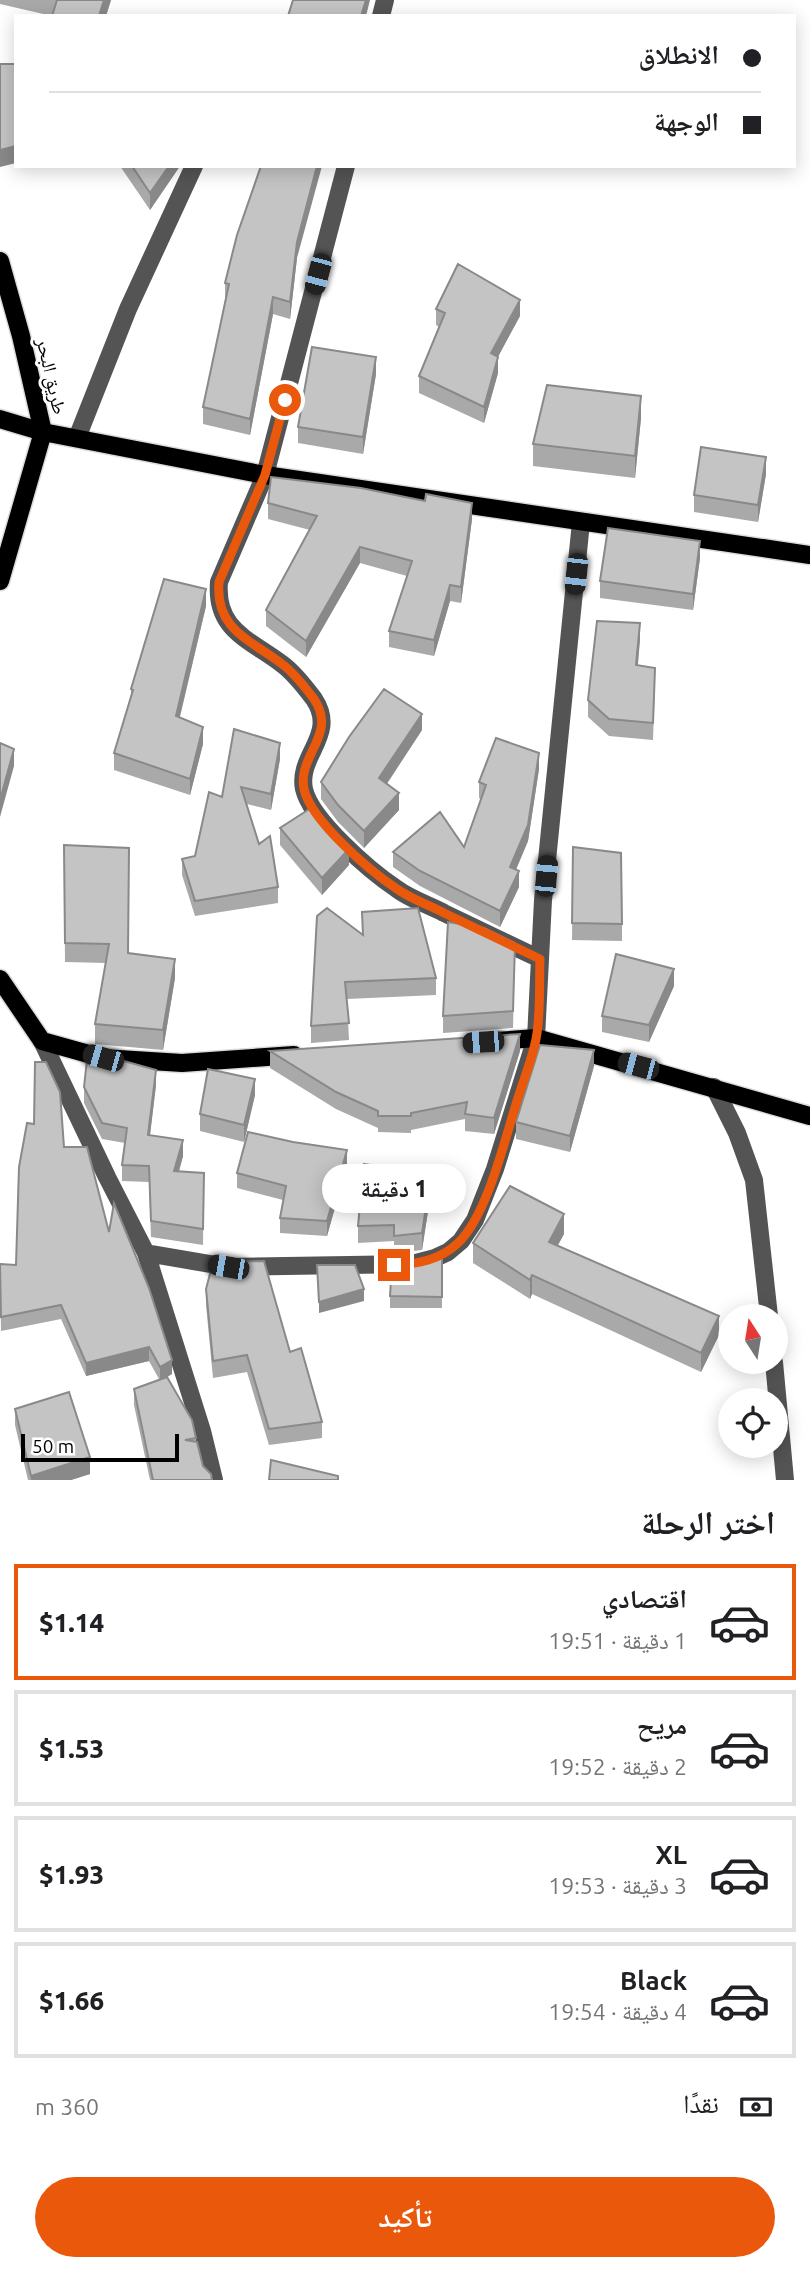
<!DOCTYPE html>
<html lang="ar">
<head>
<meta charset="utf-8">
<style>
	:root { --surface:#fff; --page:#f6f6f6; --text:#202124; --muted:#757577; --line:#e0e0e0; --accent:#ea580c }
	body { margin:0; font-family:Ubuntu,"Noto Naskh Arabic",sans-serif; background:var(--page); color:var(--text); direction:rtl; height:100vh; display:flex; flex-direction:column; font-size:26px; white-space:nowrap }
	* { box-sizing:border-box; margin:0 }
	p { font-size:23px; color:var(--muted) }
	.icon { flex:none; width:38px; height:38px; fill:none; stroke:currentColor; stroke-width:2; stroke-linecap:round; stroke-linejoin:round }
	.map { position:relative; height:1480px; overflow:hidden; direction:ltr }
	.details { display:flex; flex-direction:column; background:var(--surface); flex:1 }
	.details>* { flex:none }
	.hud { position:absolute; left:14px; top:14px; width:782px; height:154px; border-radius:0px; box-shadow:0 4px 18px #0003; direction:rtl; display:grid; align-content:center; height:154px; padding:0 35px; background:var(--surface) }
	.needle { width:46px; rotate:348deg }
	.controls { position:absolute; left:718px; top:1304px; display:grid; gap:14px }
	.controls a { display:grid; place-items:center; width:70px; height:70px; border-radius:50%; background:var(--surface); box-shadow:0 4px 18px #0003; font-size:35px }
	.scale { position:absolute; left:21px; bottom:18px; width:158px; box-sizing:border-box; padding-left:7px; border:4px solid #000; border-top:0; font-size:19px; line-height:24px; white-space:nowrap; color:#000; -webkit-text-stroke:5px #fff; paint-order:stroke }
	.end { position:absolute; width:32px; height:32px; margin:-16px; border:9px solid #ea580c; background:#fff; box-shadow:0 0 0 4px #fff }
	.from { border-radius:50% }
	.bubble { position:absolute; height:49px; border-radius:24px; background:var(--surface); box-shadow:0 4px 18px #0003; font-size:23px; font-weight:800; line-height:49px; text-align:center; direction:rtl }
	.car { position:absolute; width:21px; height:42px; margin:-21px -10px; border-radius:9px; box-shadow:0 0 5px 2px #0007; background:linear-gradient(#222 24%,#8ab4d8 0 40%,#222 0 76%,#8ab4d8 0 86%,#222 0) }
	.hud b { display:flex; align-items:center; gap:24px; height:66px; font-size:26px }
	.hud b+b { border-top:2px solid var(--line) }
	.hud i { width:18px; height:18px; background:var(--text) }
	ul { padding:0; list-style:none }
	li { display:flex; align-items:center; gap:21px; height:116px; margin:0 14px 10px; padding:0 21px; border:4px solid var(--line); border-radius:0px }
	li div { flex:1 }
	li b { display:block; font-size:26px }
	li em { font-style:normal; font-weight:800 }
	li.active { border-color:var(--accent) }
	li>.icon { width:63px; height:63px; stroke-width:1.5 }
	h2 { padding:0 35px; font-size:32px; line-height:84px }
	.pay { display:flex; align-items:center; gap:18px; height:77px; padding:0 35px; font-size:26px }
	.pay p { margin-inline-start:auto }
	.action { display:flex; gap:14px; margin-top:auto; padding:14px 35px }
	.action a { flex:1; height:80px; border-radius:42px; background:var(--accent); color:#fff; font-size:28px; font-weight:800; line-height:80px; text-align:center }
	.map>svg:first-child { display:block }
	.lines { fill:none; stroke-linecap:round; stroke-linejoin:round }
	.major-casing { stroke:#dbdbdb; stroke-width:21 }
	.minor { stroke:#545454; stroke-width:18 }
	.major { stroke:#000; stroke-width:18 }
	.wall { fill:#a9a9a9 }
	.shaded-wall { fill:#898989 }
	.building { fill:#c4c4c4; stroke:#898989; stroke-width:2 }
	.route { stroke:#ea580c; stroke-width:9 }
	.labels { text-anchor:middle; stroke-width:6; stroke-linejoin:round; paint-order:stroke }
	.street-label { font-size:19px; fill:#000; stroke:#fff }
</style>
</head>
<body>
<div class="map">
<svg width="810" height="1480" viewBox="0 0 810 1480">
	<rect width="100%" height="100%" fill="#fff"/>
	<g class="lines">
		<defs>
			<path id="major" d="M 0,261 L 21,336 L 43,432 L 0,581
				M 0,419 L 43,432 L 265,475 L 810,555
				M 0,979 L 42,1041 L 103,1058 L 182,1063 L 294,1055
				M 496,1041 L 536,1038 L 810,1116"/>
		</defs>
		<!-- major casing -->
		<use href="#major" class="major-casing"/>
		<!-- minor -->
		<path class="minor" d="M 381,16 L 385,0
			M 346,166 L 265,475 L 219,582 C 215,630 249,639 282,664 C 293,672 305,687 314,699 C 338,735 297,755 304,789 C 311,820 370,871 397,889 C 410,899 429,905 444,913 C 476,928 508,944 540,959
			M 77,438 L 128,309 L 194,166
			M 42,1041 L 107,1177 L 146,1253 L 202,1431 L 214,1480
			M 714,1087 L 737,1133 L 754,1180 L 769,1316
			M 146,1253 L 228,1267 L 412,1264 L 435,1258 L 448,1252 L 461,1241 L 475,1220 L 495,1169 L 536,1038 L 543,900 L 581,522
			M 774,1362 L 785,1480"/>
		<!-- major -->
		<use href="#major" class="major"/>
	</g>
	<!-- wall -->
	<path class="wall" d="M 0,0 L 111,0 L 106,16 L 52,16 L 0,4 Z
		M 120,166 L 180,166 L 150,210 Z
		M 297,258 L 290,319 L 273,314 L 250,435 L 203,424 L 203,407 L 225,300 L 225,283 Z
		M 436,309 L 520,316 L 498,356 L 498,373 L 484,423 L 419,393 L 419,376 L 439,327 L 436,325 Z
		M 376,374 L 363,454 L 298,443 L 298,427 Z
		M 641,418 L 635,478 L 533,466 L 533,444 Z
		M 766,474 L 758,522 L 694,512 L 694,495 Z
		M 268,503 L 472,519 L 461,603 L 450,601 L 434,656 L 389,647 L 389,631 L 407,576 L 360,563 L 306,657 L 266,626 L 266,610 L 310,530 L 268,519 Z
		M 700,558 L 693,610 L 600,598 L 600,581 Z
		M 206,606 L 180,717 L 203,744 L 190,795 L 114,770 L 114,753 L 131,699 L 131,689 Z
		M 640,639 L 638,665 L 655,685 L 653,740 L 609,736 L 588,717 L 588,700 Z
		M 422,730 L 387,784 L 399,810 L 364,848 L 338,822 L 321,799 L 321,782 Z
		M 280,759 L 271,810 L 247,804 L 259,844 L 278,887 L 278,903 L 195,916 L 182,875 L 182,859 L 195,856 L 222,797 Z
		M 539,769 L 528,841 L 516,870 L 519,887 L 500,927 L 420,886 L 393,867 L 393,852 L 464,847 L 481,799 L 479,798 L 479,782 Z
		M 280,828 L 349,865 L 322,895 L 280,845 Z
		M 64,845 L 128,953 L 175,978 L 163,1050 L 95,1044 L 95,1024 L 106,963 L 65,962 Z
		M 573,847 L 622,924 L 622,941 L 572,940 Z
		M 362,912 L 436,978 L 436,995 L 347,999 L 349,1040 L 311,1043 L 311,1026 L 362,934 Z
		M 515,943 L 513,1028 L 443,1033 L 443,1016 Z
		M 674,986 L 649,1042 L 602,1032 L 602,1016 Z
		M 270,1051 L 520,1051 L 494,1134 L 465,1131 L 465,1119 L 411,1130 L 411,1133 L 378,1132 L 378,1128 L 336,1109 L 270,1068 Z
		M 594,1066 L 570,1152 L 516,1139 L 516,1122 Z
		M 156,1085 L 150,1135 L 183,1156 L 179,1172 L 204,1173 L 203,1245 L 151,1237 L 149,1182 L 122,1181 L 122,1165 L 125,1143 L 102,1139 L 84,1103 L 84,1087 Z
		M 255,1095 L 244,1142 L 200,1131 L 200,1114 Z
		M 64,1147 L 109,1232 L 172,1374 L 167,1377 L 196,1438 L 196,1442 L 203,1466 L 212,1480 L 150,1480 L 134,1405 L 134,1389 L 159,1379 L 149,1361 L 86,1376 L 61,1319 L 1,1331 L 0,1264 L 16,1265 Z
		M 347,1165 L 327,1236 L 280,1233 L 280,1218 L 283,1200 L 237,1188 L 237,1173 Z
		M 431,1192 L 422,1250 L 394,1253 L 394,1241 L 358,1243 L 358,1226 Z
		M 564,1234 L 558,1245 L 719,1335 L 701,1372 L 532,1294 L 530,1299 L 473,1263 L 473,1243 Z
		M 442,1257 L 442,1308 L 390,1308 L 390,1296 L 415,1264 Z
		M 206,1289 L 290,1352 L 322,1422 L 322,1438 L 269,1445 L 247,1372 L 213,1378 L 206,1305 Z
		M 15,1409 L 90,1474 L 71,1480 L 28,1480 L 15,1425 Z"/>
	<!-- shaded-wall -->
	<path class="shaded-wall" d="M 104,0 L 111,0 L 106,16 L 99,16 Z
		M 366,0 L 370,0 L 366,16 L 361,16 Z
		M 16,146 L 16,163 L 0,167 L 0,150 Z
		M 169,166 L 180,166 L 150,210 L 150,193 Z
		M 317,166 L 322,166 L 297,258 L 290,319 L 290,302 L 297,242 Z
		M 273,297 L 273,314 L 250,435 L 250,419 Z
		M 520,300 L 520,316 L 491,370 L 491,353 Z
		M 376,357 L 376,374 L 363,454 L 363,437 Z
		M 498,357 L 498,373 L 484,423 L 484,407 Z
		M 641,396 L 641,418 L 635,478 L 635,456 Z
		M 766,457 L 766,474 L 758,522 L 758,505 Z
		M 472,503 L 472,519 L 461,603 L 461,587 Z
		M 700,541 L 700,558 L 693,610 L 693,594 Z
		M 360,547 L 360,563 L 306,657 L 306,641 Z
		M 450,585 L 450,601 L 434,656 L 434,640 Z
		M 206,589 L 206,606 L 176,732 L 176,716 Z
		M 640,623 L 640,639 L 636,681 L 636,665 Z
		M 422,714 L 422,730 L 379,795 L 379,778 Z
		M 203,727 L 203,744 L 190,795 L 190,779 Z
		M 280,743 L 280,759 L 271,810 L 271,794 Z
		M 14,749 L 14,766 L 0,817 L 0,800 Z
		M 539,753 L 539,769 L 528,841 L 510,883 L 510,867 Z
		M 399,793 L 399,810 L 364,848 L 364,831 Z
		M 349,849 L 349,865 L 322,895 L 322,878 Z
		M 519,871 L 519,887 L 500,927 L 500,911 Z
		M 175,959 L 175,978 L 163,1050 L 163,1030 Z
		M 674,969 L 674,986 L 649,1042 L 649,1025 Z
		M 520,1034 L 520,1051 L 494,1134 L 494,1118 Z
		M 594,1050 L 594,1066 L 570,1152 L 570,1136 Z
		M 156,1070 L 156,1085 L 148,1151 L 148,1135 Z
		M 255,1079 L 255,1095 L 244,1142 L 244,1125 Z
		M 183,1140 L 183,1156 L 174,1187 L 174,1171 Z
		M 347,1150 L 347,1165 L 327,1236 L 327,1221 Z
		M 431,1175 L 431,1192 L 422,1250 L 422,1233 Z
		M 564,1214 L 564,1234 L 549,1261 L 549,1242 Z
		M 532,1275 L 532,1294 L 530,1299 L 530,1280 Z
		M 364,1289 L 364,1301 L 319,1313 L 319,1302 Z
		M 719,1316 L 719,1335 L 701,1372 L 701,1353 Z
		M 149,1347 L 149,1361 L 86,1376 L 86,1363 Z
		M 172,1360 L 172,1374 L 160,1381 L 160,1367 Z
		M 90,1457 L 90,1474 L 71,1480 L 31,1480 L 31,1476 Z"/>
	<!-- building -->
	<path class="building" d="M 57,0 L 104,0 L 99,16 L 52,16 Z
		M 293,0 L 366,0 L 361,16 L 288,16 Z
		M 0,64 L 16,64 L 16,146 L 0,150 Z
		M 132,166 L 169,166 L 150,193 Z
		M 261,166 L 317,166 L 297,242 L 290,302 L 273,297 L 250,419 L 203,407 L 229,284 L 225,283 L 237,235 Z
		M 458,264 L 520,300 L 491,353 L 498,357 L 484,407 L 419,376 L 445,313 L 436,309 Z
		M 312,347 L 376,357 L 363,437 L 298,427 Z
		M 547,385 L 641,396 L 635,456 L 533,444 Z
		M 701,447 L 766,457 L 758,505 L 694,495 Z
		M 271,477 L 361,488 L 425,501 L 426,494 L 472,503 L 461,587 L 450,585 L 434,640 L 389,631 L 412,561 L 360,547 L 306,641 L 266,610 L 317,516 L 268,503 Z
		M 608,528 L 700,541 L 693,594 L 600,581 Z
		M 164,579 L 206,589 L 176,716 L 203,727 L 190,779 L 114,753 L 133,690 L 131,689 Z
		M 597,621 L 640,623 L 636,665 L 655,668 L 653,723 L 609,719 L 588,700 Z
		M 384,689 L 422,714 L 379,778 L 399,793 L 364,831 L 338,805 L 321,782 L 349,737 Z
		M 234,729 L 280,743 L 271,794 L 241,787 L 259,844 L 270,836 L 278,887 L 195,901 L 182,859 L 195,856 L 209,792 L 222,797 Z
		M 496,738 L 539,753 L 528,825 L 510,867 L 519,871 L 500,911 L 420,871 L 393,852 L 440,812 L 464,847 L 486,785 L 479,782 Z
		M 0,743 L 14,749 L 0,800 Z
		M 311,808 L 349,849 L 322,878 L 280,828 Z
		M 64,845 L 129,848 L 128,953 L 175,959 L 163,1030 L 95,1024 L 109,944 L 65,943 Z
		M 573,847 L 621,853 L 622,924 L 572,923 Z
		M 327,908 L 363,935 L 362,912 L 418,908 L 436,978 L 345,982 L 349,1023 L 311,1026 L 317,916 Z
		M 448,922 L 484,928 L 515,943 L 513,1011 L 443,1016 Z
		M 616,954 L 674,969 L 649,1025 L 602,1016 Z
		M 520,1034 L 494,1118 L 465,1114 L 467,1102 L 411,1113 L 411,1116 L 378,1116 L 378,1111 L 336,1092 L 270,1051 Z
		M 540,1045 L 594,1050 L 570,1136 L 516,1122 Z
		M 88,1051 L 156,1070 L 148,1135 L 183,1140 L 174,1171 L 204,1173 L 203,1229 L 151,1221 L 149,1166 L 122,1165 L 127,1128 L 102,1123 L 84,1087 Z
		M 35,1062 L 46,1062 L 60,1092 L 64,1147 L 87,1147 L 109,1232 L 114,1203 L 149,1288 L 172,1360 L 160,1367 L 149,1347 L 86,1363 L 61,1305 L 1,1317 L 0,1264 L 16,1265 L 19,1167 L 27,1123 L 34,1124 Z
		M 208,1069 L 255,1079 L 244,1125 L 200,1114 Z
		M 248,1132 L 293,1142 L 347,1150 L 327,1221 L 280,1218 L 286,1186 L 237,1173 Z
		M 364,1164 L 431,1175 L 422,1233 L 394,1236 L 394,1225 L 358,1226 Z
		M 510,1186 L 564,1214 L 549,1242 L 719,1316 L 701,1353 L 532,1275 L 530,1280 L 473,1243 Z
		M 442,1257 L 442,1297 L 390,1296 L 392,1264 L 415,1264 Z
		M 264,1261 L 290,1352 L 301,1348 L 322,1422 L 269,1429 L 247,1355 L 213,1361 L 206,1289 L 213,1262 Z
		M 317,1265 L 355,1265 L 364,1289 L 319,1302 Z
		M 167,1377 L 192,1420 L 196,1438 L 185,1440 L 197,1442 L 203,1466 L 211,1474 L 212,1480 L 153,1480 L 134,1389 Z
		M 69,1392 L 90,1457 L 31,1476 L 15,1409 Z
		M 271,1460 L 338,1476 L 338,1480 L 269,1480 Z"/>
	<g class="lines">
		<!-- route -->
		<path class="route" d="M 285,400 L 265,475 L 219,582 C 215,629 249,639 282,664 C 293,672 305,687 314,699 C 338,735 297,755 304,789 C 311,821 370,871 397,889 C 411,899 429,905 444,913 C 476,928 508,944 540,959 C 539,985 541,1014 536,1039 C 532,1060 523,1081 517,1101 C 505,1139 487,1216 458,1243 C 440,1260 418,1264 394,1265"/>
	</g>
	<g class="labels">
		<!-- street labels -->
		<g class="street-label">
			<text transform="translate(52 376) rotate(77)" y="7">طريق البحر</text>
		</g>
	</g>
</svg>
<div class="controls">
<a><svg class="needle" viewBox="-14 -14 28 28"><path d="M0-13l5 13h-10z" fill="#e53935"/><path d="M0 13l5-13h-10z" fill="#757577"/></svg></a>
<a><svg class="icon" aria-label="locate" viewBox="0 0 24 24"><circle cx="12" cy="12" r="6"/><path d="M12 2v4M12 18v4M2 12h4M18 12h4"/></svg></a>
</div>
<div class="scale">50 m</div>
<i class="end from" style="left:285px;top:400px"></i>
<i class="end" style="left:394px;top:1265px"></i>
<div class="bubble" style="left:322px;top:1164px;width:144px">1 دقيقة</div>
<i class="car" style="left:318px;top:274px;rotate:195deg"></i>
<i class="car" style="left:576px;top:574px;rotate:186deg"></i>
<i class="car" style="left:546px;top:876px;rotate:5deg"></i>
<i class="car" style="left:483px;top:1042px;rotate:266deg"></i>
<i class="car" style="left:103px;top:1058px;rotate:286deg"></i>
<i class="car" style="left:638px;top:1066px;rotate:285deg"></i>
<i class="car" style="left:228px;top:1267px;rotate:280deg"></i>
<div class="hud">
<b><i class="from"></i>الانطلاق</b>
<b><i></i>الوجهة</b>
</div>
</div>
<section class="details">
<h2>اختر الرحلة</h2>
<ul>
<li class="active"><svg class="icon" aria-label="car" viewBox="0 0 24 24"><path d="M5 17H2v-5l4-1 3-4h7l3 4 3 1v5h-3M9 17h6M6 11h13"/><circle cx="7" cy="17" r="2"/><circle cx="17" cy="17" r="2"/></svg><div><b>اقتصادي</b><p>1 دقيقة · 19:51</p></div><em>$1.14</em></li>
<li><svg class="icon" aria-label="car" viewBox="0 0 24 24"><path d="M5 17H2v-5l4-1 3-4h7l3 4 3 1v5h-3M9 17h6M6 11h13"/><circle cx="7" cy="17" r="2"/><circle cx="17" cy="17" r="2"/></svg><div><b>مريح</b><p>2 دقيقة · 19:52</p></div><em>$1.53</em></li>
<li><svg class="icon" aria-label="car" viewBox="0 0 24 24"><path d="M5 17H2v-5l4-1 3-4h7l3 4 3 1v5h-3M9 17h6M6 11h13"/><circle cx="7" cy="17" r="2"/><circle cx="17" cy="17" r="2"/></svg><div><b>XL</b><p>3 دقيقة · 19:53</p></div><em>$1.93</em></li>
<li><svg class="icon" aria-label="car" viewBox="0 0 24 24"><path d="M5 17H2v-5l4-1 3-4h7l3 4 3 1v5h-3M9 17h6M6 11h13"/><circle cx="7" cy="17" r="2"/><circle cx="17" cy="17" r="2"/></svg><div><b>Black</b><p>4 دقيقة · 19:54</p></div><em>$1.66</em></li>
</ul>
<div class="pay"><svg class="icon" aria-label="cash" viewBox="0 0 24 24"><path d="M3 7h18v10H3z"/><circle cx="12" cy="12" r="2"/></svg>نقدًا<p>360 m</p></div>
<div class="action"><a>تأكيد</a></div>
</section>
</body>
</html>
